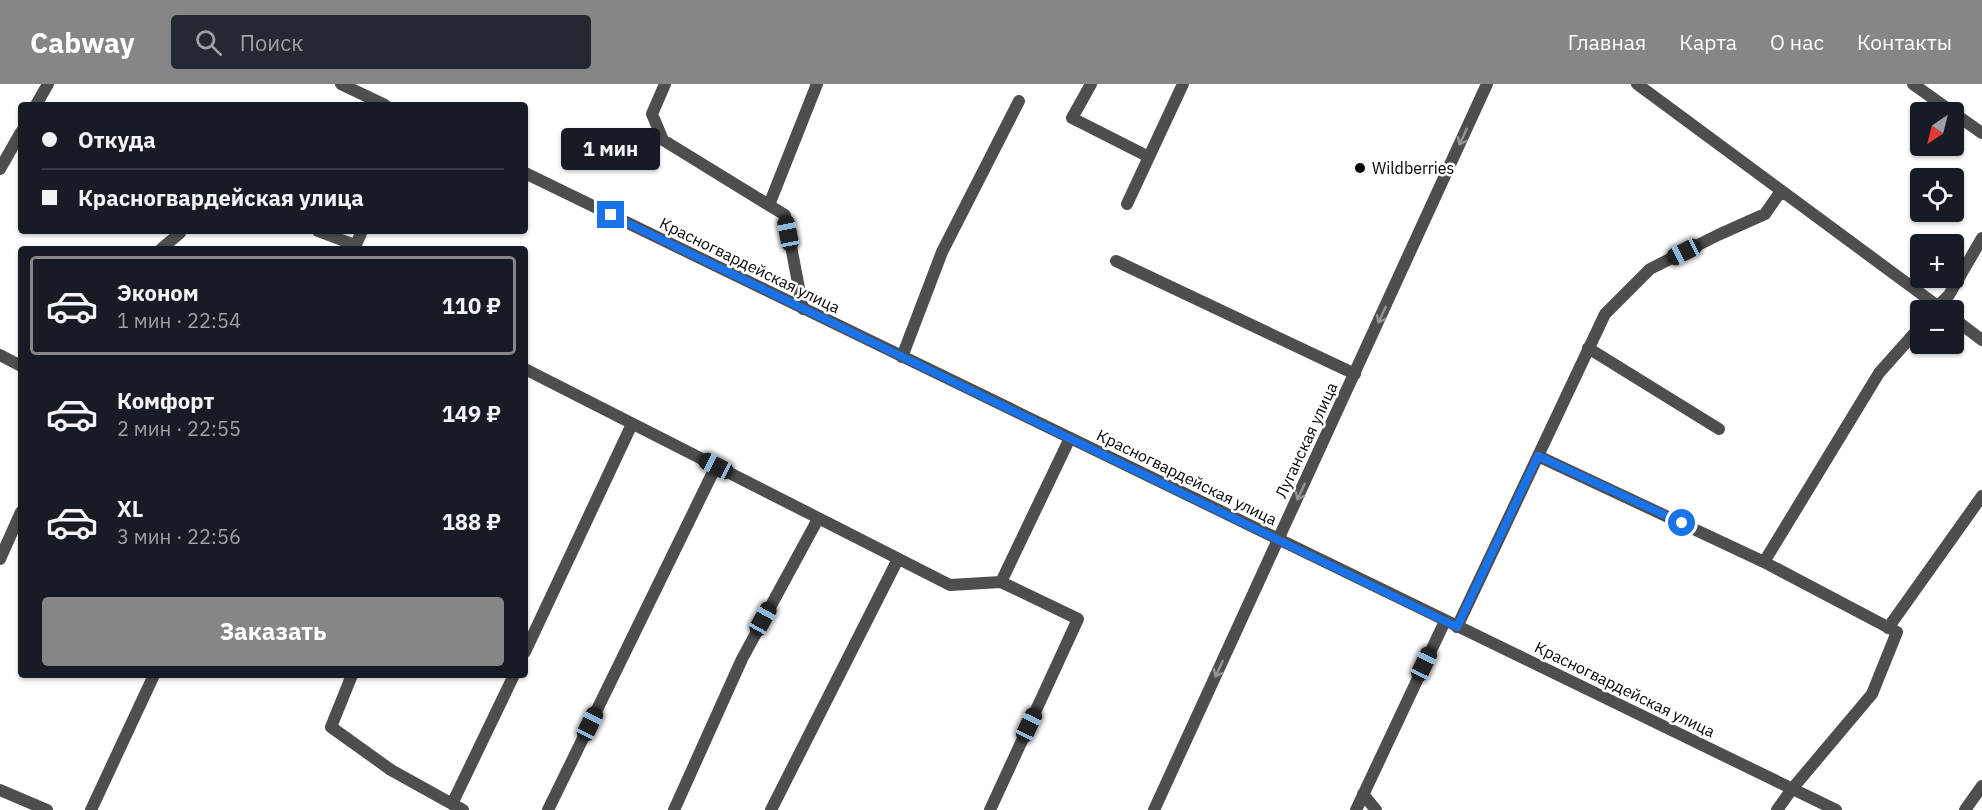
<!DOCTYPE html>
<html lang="ru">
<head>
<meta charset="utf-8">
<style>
	:root { --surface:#171b24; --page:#242831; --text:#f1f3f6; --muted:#9ea1a6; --line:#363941; --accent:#858687 }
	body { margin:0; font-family:"IBM Plex Sans",sans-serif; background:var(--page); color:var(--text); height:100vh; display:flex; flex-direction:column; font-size:22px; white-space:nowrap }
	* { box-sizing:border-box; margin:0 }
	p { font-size:20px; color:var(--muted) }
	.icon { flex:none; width:33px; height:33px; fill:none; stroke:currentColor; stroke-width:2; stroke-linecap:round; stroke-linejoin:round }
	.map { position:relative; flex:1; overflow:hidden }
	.drawer { position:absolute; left:18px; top:162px; width:510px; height:432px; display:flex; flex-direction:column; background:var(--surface); border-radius:6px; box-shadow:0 2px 4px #0004 }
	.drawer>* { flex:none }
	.guide { position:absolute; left:18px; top:18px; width:510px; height:132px; border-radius:6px; box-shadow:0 2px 4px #0004; display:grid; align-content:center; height:132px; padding:0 24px; background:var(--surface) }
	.needle { width:39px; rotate:215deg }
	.buttons { position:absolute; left:1910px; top:18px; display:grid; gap:12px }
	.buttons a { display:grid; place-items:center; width:54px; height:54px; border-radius:6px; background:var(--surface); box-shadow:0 2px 4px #0004; font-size:30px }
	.end { position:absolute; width:27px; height:27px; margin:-14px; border:8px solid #1a73e8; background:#fff; box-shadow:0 0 0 3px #fff }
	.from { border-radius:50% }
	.bubble { position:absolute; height:42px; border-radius:6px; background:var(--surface); box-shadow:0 2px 4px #0004; font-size:20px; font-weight:700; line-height:42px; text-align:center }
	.car { position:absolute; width:18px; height:36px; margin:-18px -9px; border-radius:8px; box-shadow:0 0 4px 2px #0007; background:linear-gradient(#222 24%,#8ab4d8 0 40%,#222 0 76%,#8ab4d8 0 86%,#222 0) }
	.guide b { display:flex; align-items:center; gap:21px; height:57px; font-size:22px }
	.guide b+b { border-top:2px solid var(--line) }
	.guide i { width:15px; height:15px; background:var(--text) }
	ul { padding:10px 0 0; list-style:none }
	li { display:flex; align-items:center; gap:18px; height:99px; margin:0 12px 9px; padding:0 12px; border:3px solid transparent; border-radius:6px }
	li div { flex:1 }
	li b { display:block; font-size:22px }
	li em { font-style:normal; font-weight:700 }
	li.on { border-color:var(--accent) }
	li>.icon { width:54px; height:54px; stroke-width:1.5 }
	.cta { display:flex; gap:12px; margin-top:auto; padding:12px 24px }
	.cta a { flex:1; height:69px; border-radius:6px; background:var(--accent); color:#fff; font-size:24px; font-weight:700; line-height:69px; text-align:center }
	header { display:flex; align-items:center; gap:36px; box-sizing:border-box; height:84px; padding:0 30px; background:var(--accent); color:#fff }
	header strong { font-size:28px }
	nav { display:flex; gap:33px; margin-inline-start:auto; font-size:21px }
	.search { width:420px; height:54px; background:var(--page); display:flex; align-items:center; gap:15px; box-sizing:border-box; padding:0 21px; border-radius:6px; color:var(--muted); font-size:22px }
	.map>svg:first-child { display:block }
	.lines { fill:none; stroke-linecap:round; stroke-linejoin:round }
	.service { stroke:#4e4e4e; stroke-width:12 }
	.minor { stroke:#4e4e4e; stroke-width:12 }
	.oneway { stroke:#959595 }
	.route { stroke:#1a73e8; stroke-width:8 }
	.poi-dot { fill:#000; stroke:#fff; stroke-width:2 }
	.labels { text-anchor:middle; stroke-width:5; stroke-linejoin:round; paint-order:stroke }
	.poi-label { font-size:16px; fill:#000; stroke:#fff; text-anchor:start }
	.street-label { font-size:16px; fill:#000; stroke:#fff }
</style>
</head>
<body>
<header>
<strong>Cabway</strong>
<div class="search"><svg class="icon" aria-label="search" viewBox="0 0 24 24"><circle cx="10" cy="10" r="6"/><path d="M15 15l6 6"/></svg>Поиск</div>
<nav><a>Главная</a><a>Карта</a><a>О нас</a><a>Контакты</a></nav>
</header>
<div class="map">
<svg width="1982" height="726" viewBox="0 0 1982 726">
	<rect width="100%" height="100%" fill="#fff"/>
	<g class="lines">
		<!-- service -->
		<path class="service" d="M 665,0 L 652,30 L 663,56 L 785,131 L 803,225
			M 1091,0 L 1072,34 L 1149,73
			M 1637,0 L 1943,226
			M 1127,120 L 1183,0
			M 769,121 L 817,0
			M 318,147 L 355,161
			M 161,165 L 180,149
			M 1116,177 L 1355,290
			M 1934,226 L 1949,211 L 1982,154
			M 1953,234 L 1982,256
			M 1588,264 L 1719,345
			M 0,271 L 21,282
			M 902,273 L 942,168 L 1019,17
			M 525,285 L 950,501 L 1001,498
			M 1538,372 L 1605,230 L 1650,185 L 1718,151 L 1765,130 L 1781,107
			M 0,475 L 21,428
			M 1764,478 L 1897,548 L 1872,610 L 1792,705 L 1777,726
			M 1457,543 L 1538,372 L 1764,478 L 1879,289 L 1920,243
			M 1888,544 L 1982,412
			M 525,568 L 632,340
			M 352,591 L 331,643 L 391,686 L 463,726
			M 1363,710 L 1376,726
			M 452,720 L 514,591
			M 548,726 L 716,382
			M 674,726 L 742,575 L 818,435
			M 771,726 L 898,475
			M 990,726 L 1078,535 L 1001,498 L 1070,354
			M 1356,726 L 1445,537"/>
		<!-- minor -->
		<path class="minor" d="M 341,0 L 385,21
			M 1913,0 L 1982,49
			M 36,21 L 48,0
			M 0,85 L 21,48
			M 525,89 L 1836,726
			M 354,165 L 362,147
			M 0,706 L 47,726
			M 91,726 L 154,591
			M 1154,726 L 1487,0
			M 1965,726 L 1982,702"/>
	</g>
	<!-- one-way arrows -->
	<defs><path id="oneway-shaft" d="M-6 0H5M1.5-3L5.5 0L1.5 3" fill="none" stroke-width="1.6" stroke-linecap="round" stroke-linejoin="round" transform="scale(1.5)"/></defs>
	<g class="oneway">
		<use href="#oneway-shaft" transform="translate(1463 53) rotate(115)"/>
		<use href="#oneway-shaft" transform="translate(1382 231) rotate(115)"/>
		<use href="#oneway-shaft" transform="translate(1301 408) rotate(115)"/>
		<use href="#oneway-shaft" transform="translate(1219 585) rotate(115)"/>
	</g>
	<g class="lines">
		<!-- route -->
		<path class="route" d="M 611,131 L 1457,543 L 1538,372 L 1682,439"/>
	</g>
	<!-- markers -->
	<circle class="poi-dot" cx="1360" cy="84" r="6"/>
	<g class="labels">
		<!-- poi labels -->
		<g class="poi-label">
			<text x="1372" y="90">Wildberries</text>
		</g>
		<!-- street labels -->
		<g class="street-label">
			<text transform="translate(750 181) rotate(26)" y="6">Красногвардейская улица</text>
			<text transform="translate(1306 356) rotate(-65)" y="6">Луганская улица</text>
			<text transform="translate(1187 393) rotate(26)" y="6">Красногвардейская улица</text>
			<text transform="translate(1625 605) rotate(26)" y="6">Красногвардейская улица</text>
		</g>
	</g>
</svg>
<div class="buttons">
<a><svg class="needle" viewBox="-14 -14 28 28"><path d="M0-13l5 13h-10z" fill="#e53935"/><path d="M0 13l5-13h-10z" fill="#9ea1a6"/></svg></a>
<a><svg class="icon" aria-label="locate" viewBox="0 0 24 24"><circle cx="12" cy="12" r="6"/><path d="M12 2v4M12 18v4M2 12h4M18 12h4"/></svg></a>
<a>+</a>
<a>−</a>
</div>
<i class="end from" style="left:1682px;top:439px"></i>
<i class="end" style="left:611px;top:131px"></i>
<div class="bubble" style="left:561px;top:44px;width:99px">1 мин</div>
<i class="car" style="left:788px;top:149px;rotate:349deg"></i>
<i class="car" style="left:1684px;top:168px;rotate:243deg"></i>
<i class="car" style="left:716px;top:382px;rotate:297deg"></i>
<i class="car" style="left:763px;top:535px;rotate:29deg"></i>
<i class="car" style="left:1424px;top:580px;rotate:25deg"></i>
<i class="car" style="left:590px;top:640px;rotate:26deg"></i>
<i class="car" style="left:1029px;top:641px;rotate:25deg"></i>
<div class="guide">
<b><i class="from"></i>Откуда</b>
<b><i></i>Красногвардейская улица</b>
</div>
<section class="drawer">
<ul>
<li class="on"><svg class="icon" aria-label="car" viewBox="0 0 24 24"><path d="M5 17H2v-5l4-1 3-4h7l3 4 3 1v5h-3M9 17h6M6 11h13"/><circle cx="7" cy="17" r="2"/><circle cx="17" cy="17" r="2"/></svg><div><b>Эконом</b><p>1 мин · 22:54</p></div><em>110 ₽</em></li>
<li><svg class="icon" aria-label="car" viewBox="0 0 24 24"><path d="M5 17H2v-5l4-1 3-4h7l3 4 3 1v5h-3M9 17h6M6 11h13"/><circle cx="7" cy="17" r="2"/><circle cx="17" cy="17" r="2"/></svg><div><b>Комфорт</b><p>2 мин · 22:55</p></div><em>149 ₽</em></li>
<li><svg class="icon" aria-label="car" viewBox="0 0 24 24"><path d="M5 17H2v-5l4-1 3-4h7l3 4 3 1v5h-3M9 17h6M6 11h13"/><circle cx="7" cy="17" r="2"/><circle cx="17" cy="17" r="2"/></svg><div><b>XL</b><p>3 мин · 22:56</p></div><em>188 ₽</em></li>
</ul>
<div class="cta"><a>Заказать</a></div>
</section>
</div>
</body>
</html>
